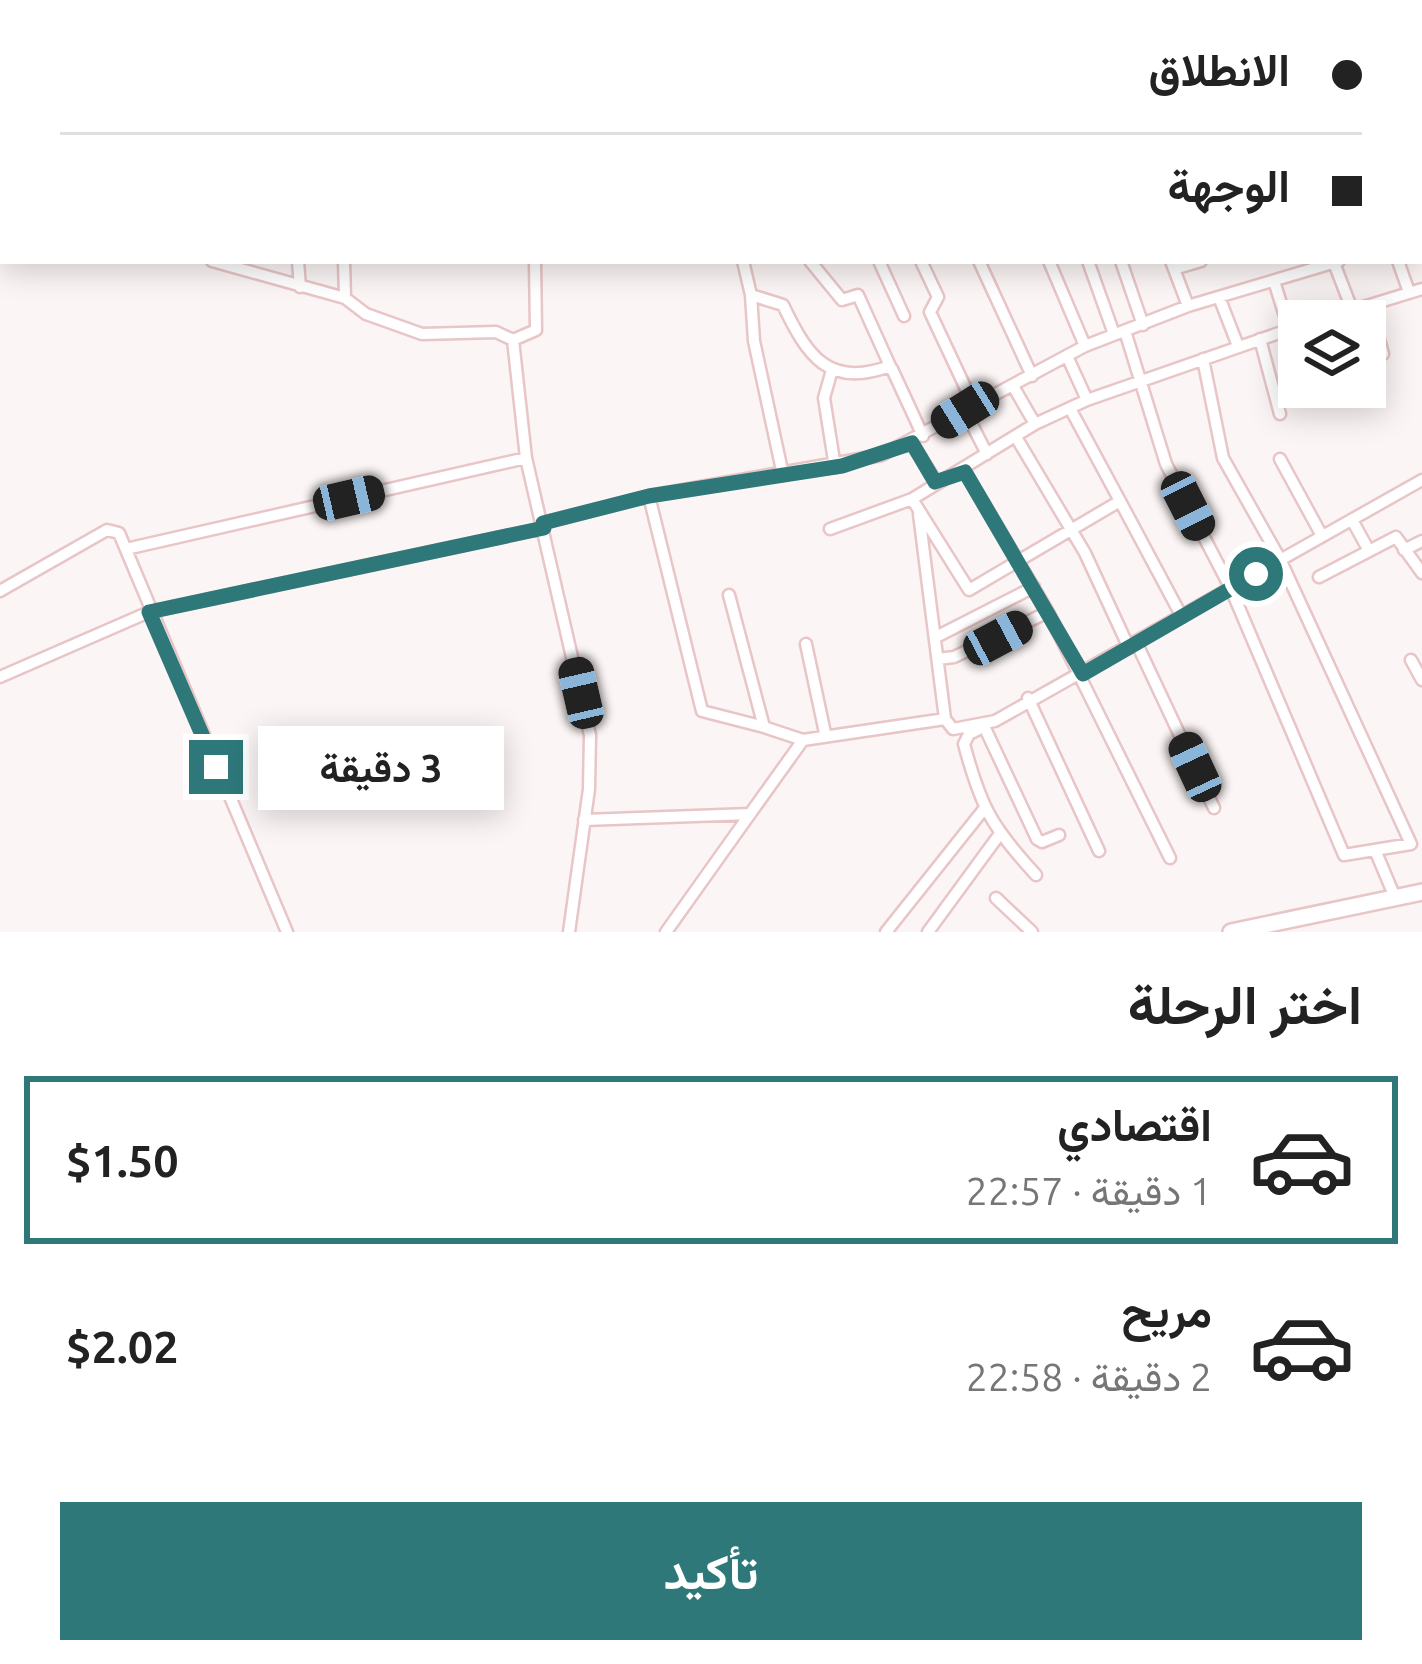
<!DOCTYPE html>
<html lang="ar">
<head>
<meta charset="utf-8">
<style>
	:root { --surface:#fff; --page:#f6f6f6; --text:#222; --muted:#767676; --line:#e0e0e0; --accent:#2e7879 }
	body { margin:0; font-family:Ubuntu,Vazirmatn,sans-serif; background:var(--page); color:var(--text); direction:rtl; height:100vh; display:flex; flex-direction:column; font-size:45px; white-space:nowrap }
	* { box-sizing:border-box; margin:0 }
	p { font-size:39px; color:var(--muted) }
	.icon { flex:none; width:66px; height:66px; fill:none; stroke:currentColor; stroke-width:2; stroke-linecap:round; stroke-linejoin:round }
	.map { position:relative; height:932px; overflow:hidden; direction:ltr }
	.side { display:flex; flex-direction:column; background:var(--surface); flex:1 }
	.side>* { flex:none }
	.hud { position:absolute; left:0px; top:0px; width:1422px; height:264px; box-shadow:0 6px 30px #0003; direction:rtl; display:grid; align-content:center; height:264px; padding:0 60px; background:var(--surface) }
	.fabs { position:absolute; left:1278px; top:300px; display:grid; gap:24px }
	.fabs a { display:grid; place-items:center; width:108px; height:108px; border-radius:0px; background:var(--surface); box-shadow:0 6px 30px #0003; font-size:60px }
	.end { position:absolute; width:54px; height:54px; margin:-27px; border:15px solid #2e7879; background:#fff; box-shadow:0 0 0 6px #fff }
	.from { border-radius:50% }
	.bubble { position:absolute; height:84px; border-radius:0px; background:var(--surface); box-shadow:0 6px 30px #0003; font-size:39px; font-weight:700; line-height:84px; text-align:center; direction:rtl }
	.car { position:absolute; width:36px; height:72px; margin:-36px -18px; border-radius:15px; box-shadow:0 0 9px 3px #0007; background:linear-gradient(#222 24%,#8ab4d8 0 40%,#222 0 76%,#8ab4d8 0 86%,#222 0) }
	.hud b { display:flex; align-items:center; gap:42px; height:114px; font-size:45px }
	.hud b+b { border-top:3px solid var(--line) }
	.hud i { width:30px; height:30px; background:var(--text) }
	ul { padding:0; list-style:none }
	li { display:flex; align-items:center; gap:36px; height:168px; margin:0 24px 18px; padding:0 36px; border:6px solid transparent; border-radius:0px }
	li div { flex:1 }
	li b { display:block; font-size:45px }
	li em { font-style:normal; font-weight:700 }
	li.current { border-color:var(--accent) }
	li>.icon { width:108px; height:108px; stroke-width:1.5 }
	h2 { padding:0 60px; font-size:54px; line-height:144px }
	.cta { display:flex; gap:24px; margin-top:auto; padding:24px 60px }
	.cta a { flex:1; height:138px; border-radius:0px; background:var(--accent); color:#fff; font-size:48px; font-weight:700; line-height:138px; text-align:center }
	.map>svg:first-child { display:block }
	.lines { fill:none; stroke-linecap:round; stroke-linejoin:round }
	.street-casing { stroke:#e8c5c6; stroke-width:15 }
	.secondary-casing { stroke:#e8c5c6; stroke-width:20 }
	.street { stroke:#fff; stroke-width:10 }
	.secondary { stroke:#fff; stroke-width:15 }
	.route { stroke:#2e7879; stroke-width:15 }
</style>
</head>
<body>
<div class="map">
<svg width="1422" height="932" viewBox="0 0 1422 932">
	<rect width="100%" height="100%" fill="#fcf5f5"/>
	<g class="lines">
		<defs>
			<path id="street" d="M 19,0 L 19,3
				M 67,0 L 67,3
				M 132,0 L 132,3
				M 183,0 L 183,3
				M 228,0 L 228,3
				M 604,0 L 605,3
				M 676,0 L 677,3
				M 754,0 L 755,3
				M 812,0 L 813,3
				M 865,0 L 866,3
				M 923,0 L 924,3
				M 985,0 L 986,3
				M 1032,0 L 1033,3
				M 1107,0 L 1108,3
				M 1168,0 L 1169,3
				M 1255,0 L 1255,3
				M 1419,12 L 1422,12
				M 0,186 L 3,187
				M 212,261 L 345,298 L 366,314 L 422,334 L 496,332 L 513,340 L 536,330 L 535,261
				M 298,261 L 300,287
				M 344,261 L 345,298
				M 743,261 L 751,295 L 783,305 C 807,355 828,389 890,366 L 858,295 L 842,300 L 810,261
				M 879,261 L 904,316
				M 921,261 L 938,297 L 930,312 L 974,406
				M 979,261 L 1032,376
				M 1049,261 L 1085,346
				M 1088,261 L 1114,334
				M 1121,261 L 1143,325
				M 1171,261 L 1188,306
				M 1398,261 L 1409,292
				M 1334,263 L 1353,312
				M 1174,269 L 1201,261
				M 1274,281 L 1289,329
				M 751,295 L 754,341 L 783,475
				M 1219,297 L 1238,346
				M 1370,306 L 1383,354
				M 1318,321 L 1422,289
				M 1125,331 L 1166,464 L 1231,589 L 1344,855 L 1411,844 L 1280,559 L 1223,458 L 1203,359
				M 1260,339 L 1280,414
				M 513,340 L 526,458 L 590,735 L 589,789 L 569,932
				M 1067,356 L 1087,400
				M 892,369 L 923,436
				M 832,370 L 824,398 L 835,467
				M 1013,386 L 1035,424
				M 965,411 L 987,454
				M 1016,437 L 1085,553 L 1129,648
				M 912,443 L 936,482
				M 1280,459 L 1322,536
				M 649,496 L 702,711 L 764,727
				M 912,499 L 969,590 L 1120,501 L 1072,412
				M 1120,501 L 1182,617
				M 919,514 L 945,719
				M 1352,520 L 1368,549
				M 543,523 L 649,496 L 882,455 L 1085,346 L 1188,306 L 1339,261
				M 830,529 L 912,499 L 1035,424 L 1087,400 L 1299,326
				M 126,549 L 526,458
				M 1404,550 L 1422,541
				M 1319,577 L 1396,537 L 1422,573
				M 0,591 L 107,530 L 119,533 L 287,932
				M 729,595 L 764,727 L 803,740
				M 1048,612 L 1170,858
				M 936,637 L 1034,587
				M 806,644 L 825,733
				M 1137,644 L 1214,808
				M 938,659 L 954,657 L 1048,612 L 965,472
				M 1411,660 L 1422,680
				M 0,677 L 149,612 L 544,528
				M 1028,698 L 1099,851
				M 983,724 L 1037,839 L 1042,842 L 1059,835
				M 981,728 L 969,734 L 964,744 C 981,808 992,827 1036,875
				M 584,820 L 750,814 L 803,740 L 945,719 L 953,729 L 995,721 L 1422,480
				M 1375,850 L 1394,895
				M 996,898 L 1032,932
				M 666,932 L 750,814
				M 886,932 L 984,809
				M 928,932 L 999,835"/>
			<path id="secondary" d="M 1231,932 L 1422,892"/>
		</defs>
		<!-- street casing -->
		<use href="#street" class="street-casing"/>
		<!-- secondary casing -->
		<use href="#secondary" class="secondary-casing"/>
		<!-- street -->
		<use href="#street" class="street"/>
		<!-- secondary -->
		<use href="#secondary" class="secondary"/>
	</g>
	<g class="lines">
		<!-- route -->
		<path class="route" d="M 216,767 L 149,612 L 544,528 L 543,523 L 649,496 L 842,466 L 912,443 L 935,482 L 965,472 L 1083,674 L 1256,574"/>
	</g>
</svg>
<div class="fabs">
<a><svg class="icon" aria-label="layers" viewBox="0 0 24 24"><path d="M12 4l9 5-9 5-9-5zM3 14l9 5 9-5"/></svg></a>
</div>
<i class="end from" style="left:1256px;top:574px"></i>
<i class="end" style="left:216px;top:767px"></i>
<div class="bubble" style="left:258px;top:726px;width:246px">3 دقيقة</div>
<i class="car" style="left:965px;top:410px;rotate:238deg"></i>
<i class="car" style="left:349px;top:498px;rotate:77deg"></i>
<i class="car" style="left:1188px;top:506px;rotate:153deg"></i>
<i class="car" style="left:998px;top:638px;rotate:62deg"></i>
<i class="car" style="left:581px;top:693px;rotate:347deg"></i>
<i class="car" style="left:1195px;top:767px;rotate:335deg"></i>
<div class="hud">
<b><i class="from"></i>الانطلاق</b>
<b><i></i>الوجهة</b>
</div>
</div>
<section class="side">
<h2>اختر الرحلة</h2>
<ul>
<li class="current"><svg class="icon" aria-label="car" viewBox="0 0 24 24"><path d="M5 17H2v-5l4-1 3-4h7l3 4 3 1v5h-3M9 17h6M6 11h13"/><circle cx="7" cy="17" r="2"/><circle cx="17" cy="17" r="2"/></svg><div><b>اقتصادي</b><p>1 دقيقة · 22:57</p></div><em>$1.50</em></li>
<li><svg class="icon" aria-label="car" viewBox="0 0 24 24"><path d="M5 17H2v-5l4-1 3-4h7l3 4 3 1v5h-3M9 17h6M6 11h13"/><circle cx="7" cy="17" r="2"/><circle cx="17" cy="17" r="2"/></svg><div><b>مريح</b><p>2 دقيقة · 22:58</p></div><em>$2.02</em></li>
</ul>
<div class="cta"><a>تأكيد</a></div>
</section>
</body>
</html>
